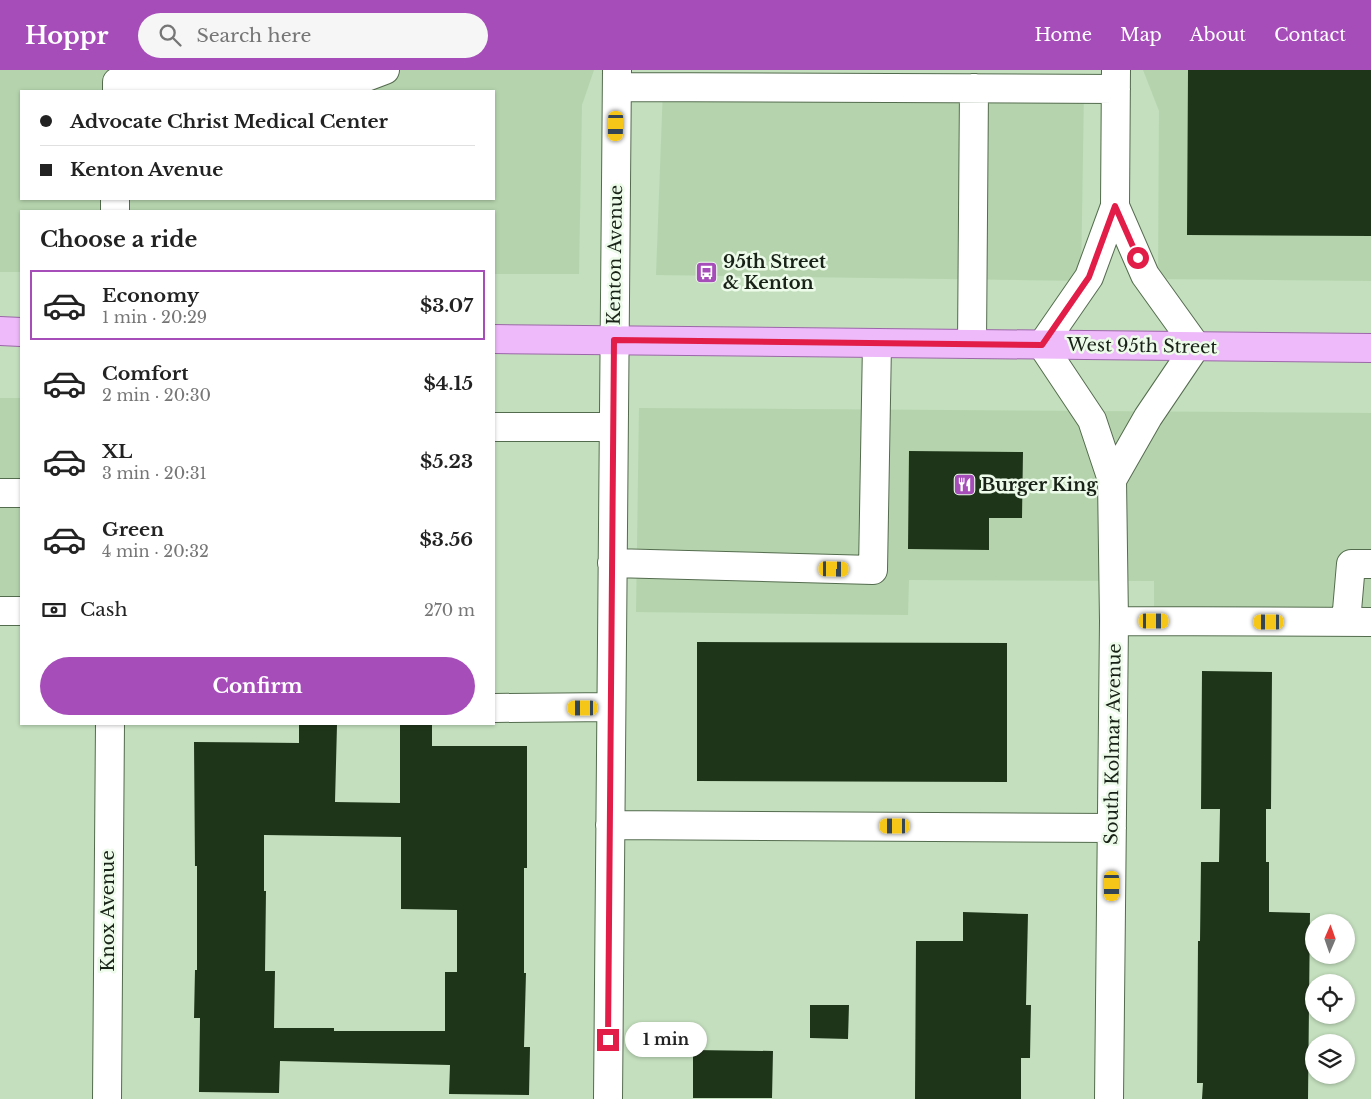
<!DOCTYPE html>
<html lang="en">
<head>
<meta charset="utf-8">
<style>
	:root { --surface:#fff; --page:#f6f6f6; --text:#222; --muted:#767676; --line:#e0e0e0; --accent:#a64dba }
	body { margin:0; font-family:"Libre Baskerville",serif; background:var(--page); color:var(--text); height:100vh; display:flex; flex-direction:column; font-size:19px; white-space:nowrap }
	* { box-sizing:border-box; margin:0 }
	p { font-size:16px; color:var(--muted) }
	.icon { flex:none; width:28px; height:28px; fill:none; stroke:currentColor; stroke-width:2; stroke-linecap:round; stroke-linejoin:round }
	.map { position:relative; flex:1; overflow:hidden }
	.side { position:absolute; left:20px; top:140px; width:475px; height:515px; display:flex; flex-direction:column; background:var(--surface); border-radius:0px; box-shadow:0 1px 4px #0004 }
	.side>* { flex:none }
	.top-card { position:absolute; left:20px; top:20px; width:475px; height:110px; border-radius:0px; box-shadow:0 1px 4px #0004; display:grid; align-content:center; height:110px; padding:0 20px; background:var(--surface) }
	.needle { width:32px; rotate:2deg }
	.controls { position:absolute; left:1305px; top:844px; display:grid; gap:10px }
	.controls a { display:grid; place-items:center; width:50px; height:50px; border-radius:50%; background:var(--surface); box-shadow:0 1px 4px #0004; font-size:25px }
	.end { position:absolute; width:22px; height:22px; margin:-11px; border:6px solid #e11d48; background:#fff; box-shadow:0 0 0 2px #fff }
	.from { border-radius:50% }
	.bubble { position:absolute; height:35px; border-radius:18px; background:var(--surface); box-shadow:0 1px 4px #0004; font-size:16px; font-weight:800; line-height:35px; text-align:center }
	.car { position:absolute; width:15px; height:30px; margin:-15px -8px; border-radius:6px; box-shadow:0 0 4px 1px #0007; background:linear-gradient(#f5c518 24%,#345 0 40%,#f5c518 0 76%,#345 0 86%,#f5c518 0) }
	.top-card b { display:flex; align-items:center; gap:18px; height:48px; font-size:19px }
	.top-card b+b { border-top:1px solid var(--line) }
	.top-card i { width:12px; height:12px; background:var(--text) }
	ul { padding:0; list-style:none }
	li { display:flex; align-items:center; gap:15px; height:70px; margin:0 10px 8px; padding:0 10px; border:2px solid transparent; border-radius:0px }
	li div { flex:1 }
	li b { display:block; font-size:19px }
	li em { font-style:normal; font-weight:800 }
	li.selected { border-color:var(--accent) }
	li>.icon { width:45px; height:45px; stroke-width:1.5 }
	h2 { padding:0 20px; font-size:22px; line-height:60px }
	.pay { display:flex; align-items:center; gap:12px; height:55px; padding:0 20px; font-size:19px }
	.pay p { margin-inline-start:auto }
	.action { display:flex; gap:10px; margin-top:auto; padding:10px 20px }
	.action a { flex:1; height:58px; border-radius:30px; background:var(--accent); color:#fff; font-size:20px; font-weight:800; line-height:58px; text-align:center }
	header { display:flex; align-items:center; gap:30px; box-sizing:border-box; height:70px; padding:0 25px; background:var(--accent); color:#fff }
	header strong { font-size:24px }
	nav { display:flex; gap:28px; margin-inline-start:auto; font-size:18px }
	.search { width:350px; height:45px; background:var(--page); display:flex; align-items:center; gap:12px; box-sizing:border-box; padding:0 18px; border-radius:28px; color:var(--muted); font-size:19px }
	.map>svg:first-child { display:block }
	.built { fill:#b5d4ad; fill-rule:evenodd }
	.building { fill:#1f351a; fill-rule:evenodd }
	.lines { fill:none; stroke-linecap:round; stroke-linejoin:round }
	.minor-casing { stroke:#546c4e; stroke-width:30 }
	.major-casing { stroke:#9c67a8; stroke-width:30 }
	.minor { stroke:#fff; stroke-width:28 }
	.major { stroke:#eebafa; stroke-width:28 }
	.route { stroke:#e11d48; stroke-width:6 }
	.labels { text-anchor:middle; stroke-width:5; stroke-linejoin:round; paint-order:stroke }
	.street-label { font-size:18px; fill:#182216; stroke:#edfbea }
	.poi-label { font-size:18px; font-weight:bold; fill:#182216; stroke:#edfbea; text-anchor:start }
</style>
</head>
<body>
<header>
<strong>Hoppr</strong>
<div class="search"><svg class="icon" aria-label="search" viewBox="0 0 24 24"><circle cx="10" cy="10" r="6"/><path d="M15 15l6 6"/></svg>Search here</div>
<nav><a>Home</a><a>Map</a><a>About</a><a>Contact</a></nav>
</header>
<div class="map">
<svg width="1371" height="1029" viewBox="0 0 1371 1029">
	<rect width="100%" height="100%" fill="#c3dfbd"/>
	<!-- built -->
	<path class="built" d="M 0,0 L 594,0 L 582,35 L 579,204 L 494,204 L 494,141 L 21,141 L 21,202 L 0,202 ZM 21,21 L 494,21 L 494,129 L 21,129 Z
		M 1143,0 L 1371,0 L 1371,211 L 1158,209 L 1159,41 Z
		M 663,17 L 1084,19 L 1081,211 L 656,205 Z
		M 0,328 L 21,328 L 21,541 L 0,541 Z
		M 639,338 L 1371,343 L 1371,552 L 1154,551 L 1154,511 L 909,510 L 908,545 L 636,542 Z"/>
	<!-- building -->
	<path class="building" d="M 1188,0 L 1371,0 L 1371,166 L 1187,165 Z
		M 909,381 L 1023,382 L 1022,448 L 989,448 L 989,480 L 908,479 Z
		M 697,572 L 1007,573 L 1007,712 L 697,711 Z
		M 1202,601 L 1272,602 L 1271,739 L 1266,739 L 1266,792 L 1269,792 L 1269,842 L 1310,843 L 1308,1029 L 1202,1029 L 1203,1013 L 1197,1013 L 1198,871 L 1200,871 L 1201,792 L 1219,792 L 1220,739 L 1201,739 Z
		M 299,655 L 337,655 L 335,732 L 400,733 L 400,655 L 432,655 L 432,676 L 527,676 L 527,798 L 524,798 L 524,903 L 526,903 L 524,977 L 530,977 L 529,1025 L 449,1024 L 450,995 L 280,991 L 279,1023 L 199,1022 L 200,948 L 194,948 L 195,900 L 197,900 L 197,796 L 195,796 L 194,672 L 299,673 ZM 264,765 L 401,767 L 401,839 L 457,840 L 457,902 L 445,902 L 445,961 L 334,961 L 334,958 L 274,958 L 275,901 L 265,901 L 266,821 L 264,821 Z
		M 963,842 L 1028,844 L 1026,935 L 1031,935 L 1030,988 L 1021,988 L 1021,1029 L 915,1029 L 916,871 L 963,871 Z
		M 810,935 L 849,935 L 848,969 L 810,968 Z
		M 693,980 L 773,981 L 772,1028 L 693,1028 Z"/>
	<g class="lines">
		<defs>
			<path id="minor" d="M 617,17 L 1116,19
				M 117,21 L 117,12 L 348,14 L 385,0
				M 115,141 L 115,129
				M 972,274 L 974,18
				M 494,357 L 613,357
				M 1112,410 L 1148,347 L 1196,276 L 1145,205 L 1115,136
				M 0,423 L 21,423
				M 612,493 L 873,500 L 877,273
				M 0,541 L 21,541
				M 1114,551 L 1371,552
				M 1346,552 L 1351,494 L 1371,494
				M 494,638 L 611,637
				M 610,755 L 1112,758
				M 107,1029 L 110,654
				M 608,1029 L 617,0
				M 1109,1029 L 1114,551 L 1112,410 L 1092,350 L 1042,275 L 1089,207 L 1115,136 L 1116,0"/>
			<path id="major" d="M 0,261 L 21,262
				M 494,269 L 1371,278"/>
		</defs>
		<!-- minor casing -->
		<use href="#minor" class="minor-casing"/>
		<!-- major casing -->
		<use href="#major" class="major-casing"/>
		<!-- minor -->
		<use href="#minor" class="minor"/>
		<!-- major -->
		<use href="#major" class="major"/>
	</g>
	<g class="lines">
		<!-- route -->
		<path class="route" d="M 608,970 L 614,270 L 1042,275 L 1089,207 L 1115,136 L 1138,188"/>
	</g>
	<!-- icons -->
	<defs>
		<symbol id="bus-square" viewBox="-11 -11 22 22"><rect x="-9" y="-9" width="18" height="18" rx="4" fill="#a64dba" stroke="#edfbea"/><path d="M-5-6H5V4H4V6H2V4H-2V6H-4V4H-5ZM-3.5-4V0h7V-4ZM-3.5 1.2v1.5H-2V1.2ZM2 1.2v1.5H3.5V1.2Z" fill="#fff"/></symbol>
		<symbol id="restaurant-square" viewBox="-11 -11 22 22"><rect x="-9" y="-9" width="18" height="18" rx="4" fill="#a64dba" stroke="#edfbea"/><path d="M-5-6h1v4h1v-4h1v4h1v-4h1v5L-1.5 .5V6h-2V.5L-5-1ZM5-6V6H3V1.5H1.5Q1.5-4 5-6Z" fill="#fff"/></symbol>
	</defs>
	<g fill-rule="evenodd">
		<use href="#bus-square" x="694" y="190" width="25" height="25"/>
		<use href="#restaurant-square" x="952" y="402" width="25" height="25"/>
	</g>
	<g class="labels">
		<!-- street labels -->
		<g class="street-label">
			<text transform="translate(615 185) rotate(-89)" y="6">Kenton Avenue</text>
			<text transform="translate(1142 276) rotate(1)" y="6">West 95th Street</text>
			<text transform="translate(1113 674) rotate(-89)" y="6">South Kolmar Avenue</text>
			<text transform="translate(108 841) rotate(-90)" y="6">Knox Avenue</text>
		</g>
		<!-- poi labels -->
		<g class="poi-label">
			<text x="723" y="198">95th Street<tspan x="723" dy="21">&amp; Kenton</tspan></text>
			<text x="981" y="421">Burger King</text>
		</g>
	</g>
</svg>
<div class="controls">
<a><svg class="needle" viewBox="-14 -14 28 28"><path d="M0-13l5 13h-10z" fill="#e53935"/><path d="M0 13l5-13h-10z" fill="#767676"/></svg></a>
<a><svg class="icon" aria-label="locate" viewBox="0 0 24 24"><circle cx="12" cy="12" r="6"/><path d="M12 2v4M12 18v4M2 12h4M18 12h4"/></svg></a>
<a><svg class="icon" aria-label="layers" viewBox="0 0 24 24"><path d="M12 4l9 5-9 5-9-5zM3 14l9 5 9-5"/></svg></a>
</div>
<i class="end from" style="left:1138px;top:188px"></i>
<i class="end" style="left:608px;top:970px"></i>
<div class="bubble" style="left:625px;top:952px;width:82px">1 min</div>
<i class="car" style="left:616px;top:56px;rotate:181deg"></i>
<i class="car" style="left:834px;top:499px;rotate:91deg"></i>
<i class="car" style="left:1154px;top:551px;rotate:90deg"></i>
<i class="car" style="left:1269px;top:552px;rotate:270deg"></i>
<i class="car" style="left:583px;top:638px;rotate:270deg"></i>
<i class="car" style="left:895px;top:756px;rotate:270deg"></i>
<i class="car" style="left:1112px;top:816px;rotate:180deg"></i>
<div class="top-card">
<b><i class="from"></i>Advocate Christ Medical Center</b>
<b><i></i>Kenton Avenue</b>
</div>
<section class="side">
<h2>Choose a ride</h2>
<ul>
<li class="selected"><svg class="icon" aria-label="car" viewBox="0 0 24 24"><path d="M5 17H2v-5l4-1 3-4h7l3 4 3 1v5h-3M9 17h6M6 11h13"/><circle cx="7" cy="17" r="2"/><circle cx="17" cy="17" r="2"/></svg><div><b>Economy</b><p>1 min · 20:29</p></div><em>$3.07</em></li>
<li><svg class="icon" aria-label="car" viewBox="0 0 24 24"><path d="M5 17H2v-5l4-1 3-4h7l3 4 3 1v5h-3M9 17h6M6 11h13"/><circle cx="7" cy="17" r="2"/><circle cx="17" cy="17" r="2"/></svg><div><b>Comfort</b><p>2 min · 20:30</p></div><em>$4.15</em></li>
<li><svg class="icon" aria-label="car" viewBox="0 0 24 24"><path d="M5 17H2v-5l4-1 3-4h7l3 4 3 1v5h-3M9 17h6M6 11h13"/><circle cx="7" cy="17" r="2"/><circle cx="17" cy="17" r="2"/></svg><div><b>XL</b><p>3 min · 20:31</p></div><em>$5.23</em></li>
<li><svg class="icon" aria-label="car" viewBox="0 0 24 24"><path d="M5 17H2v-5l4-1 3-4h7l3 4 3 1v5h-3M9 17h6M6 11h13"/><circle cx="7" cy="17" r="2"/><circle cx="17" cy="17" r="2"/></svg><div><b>Green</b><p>4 min · 20:32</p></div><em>$3.56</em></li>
</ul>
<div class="pay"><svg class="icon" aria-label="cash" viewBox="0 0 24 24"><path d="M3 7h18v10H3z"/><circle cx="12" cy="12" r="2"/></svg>Cash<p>270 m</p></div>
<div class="action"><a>Confirm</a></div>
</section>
</div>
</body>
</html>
